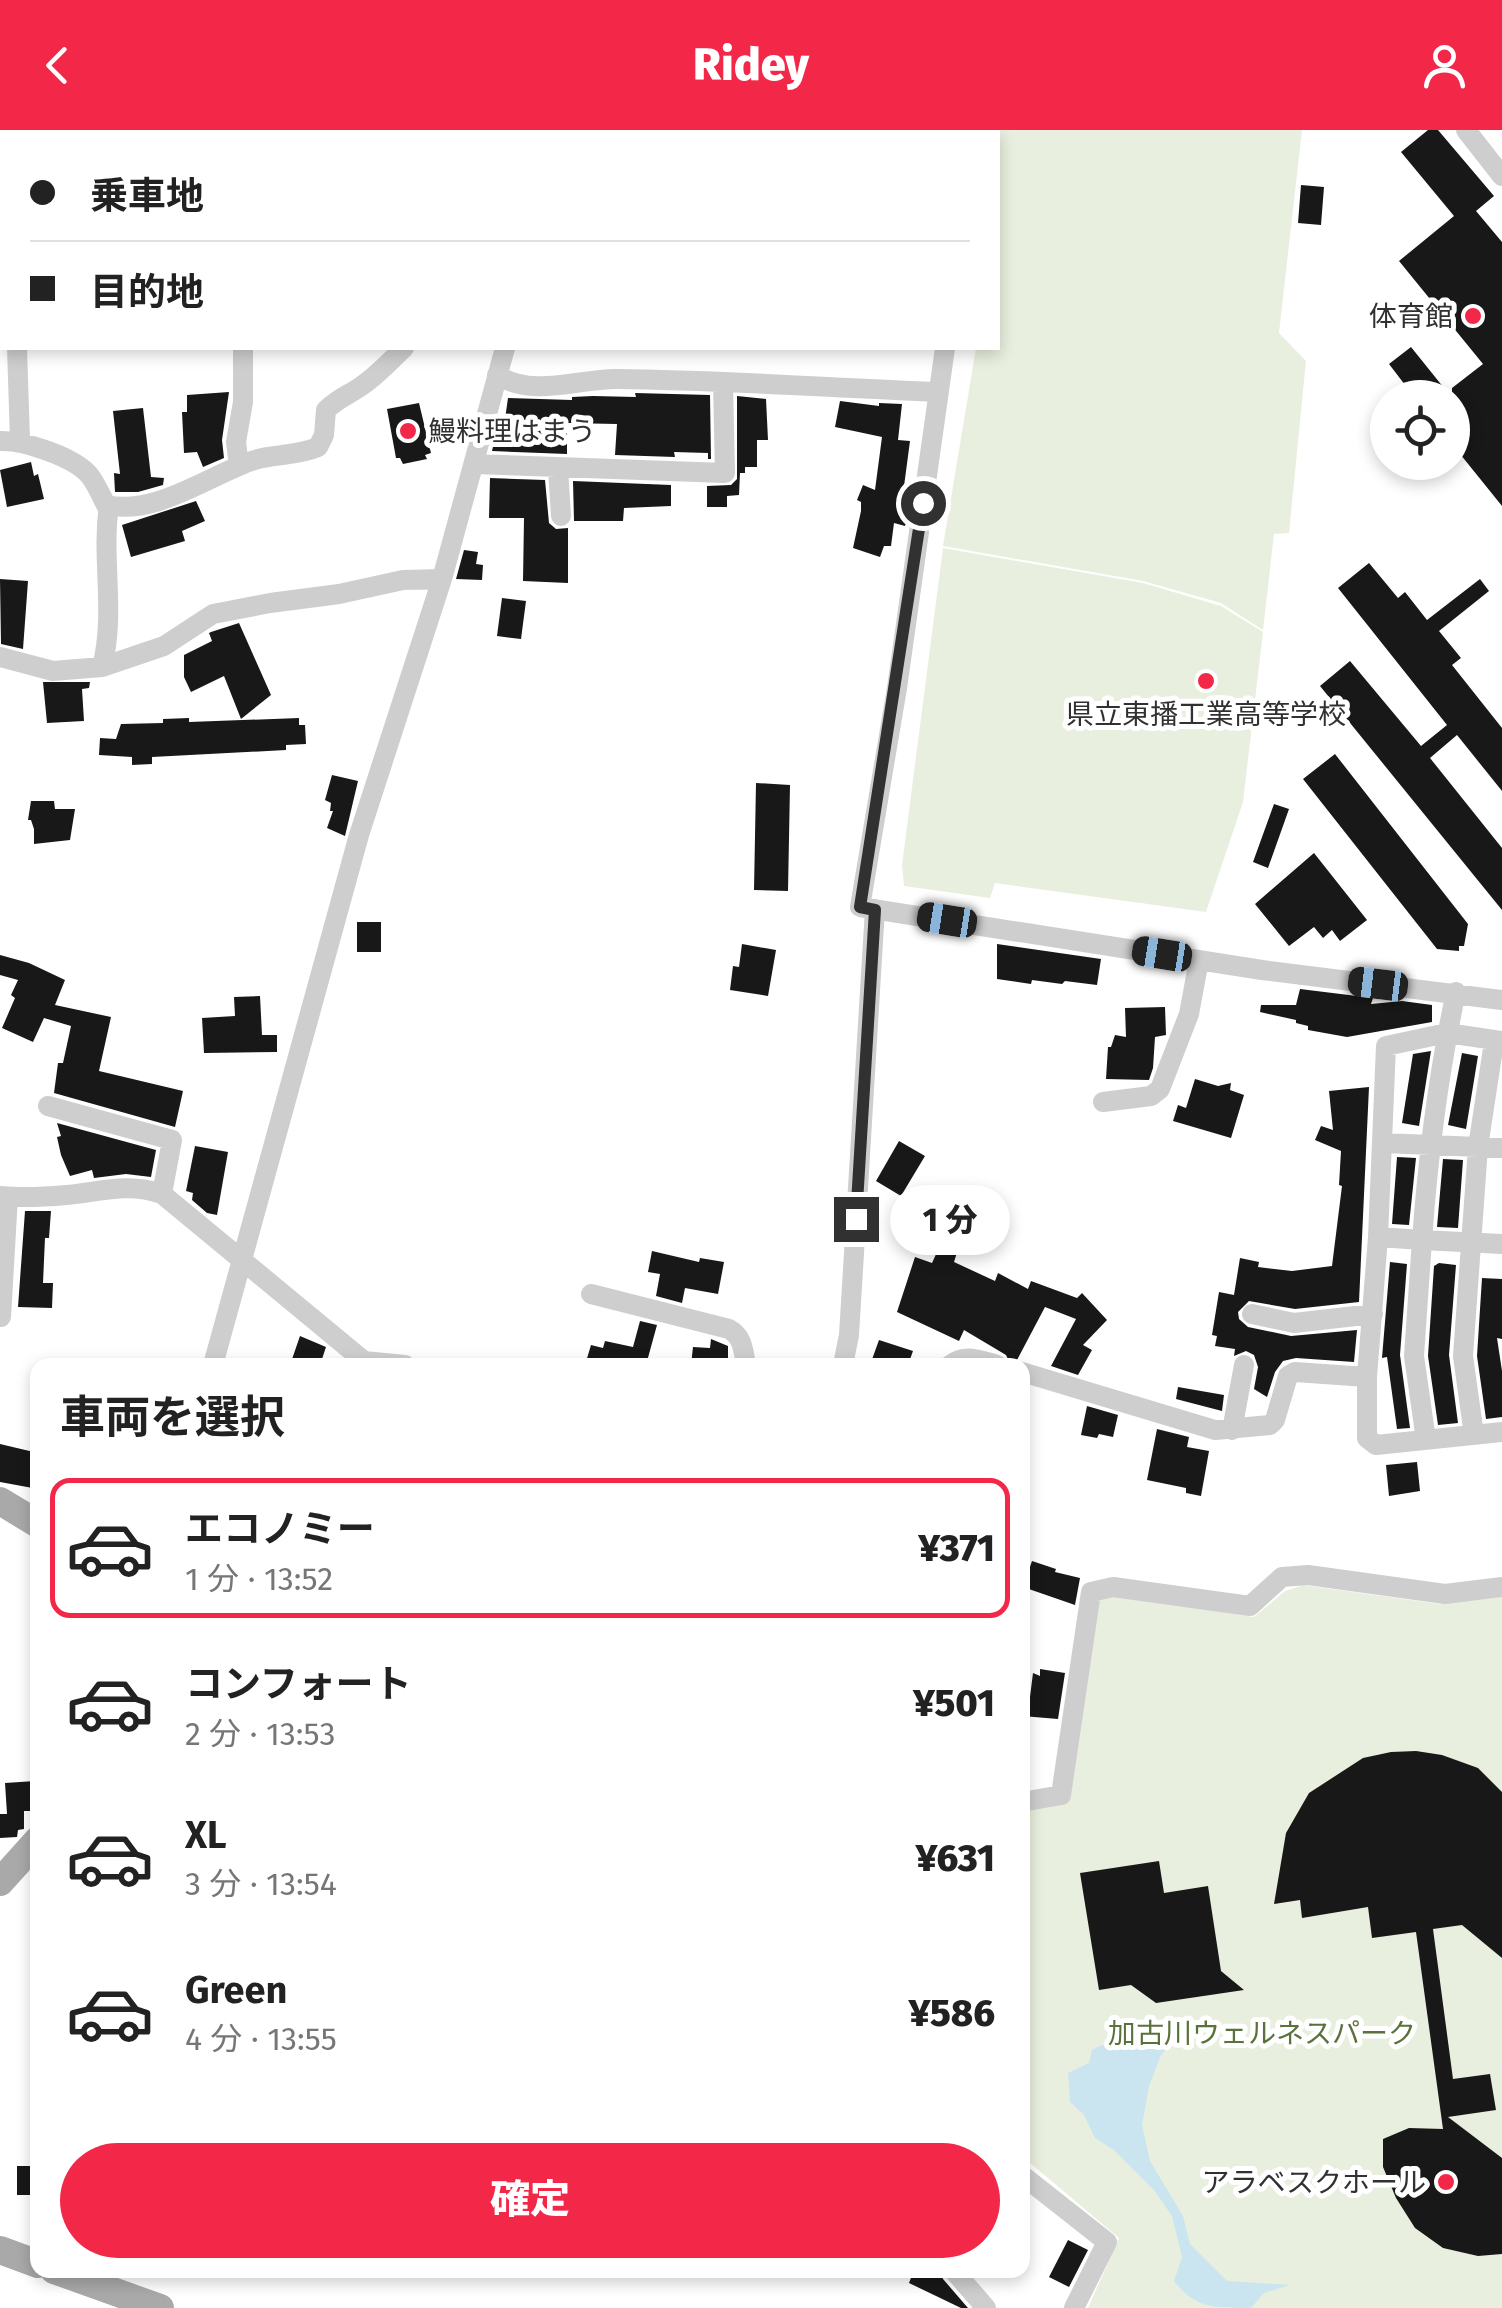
<!DOCTYPE html>
<html lang="ja">
<head>
<meta charset="utf-8">
<style>
	:root { --surface:#fff; --page:#f6f6f6; --text:#222; --muted:#767676; --line:#e0e0e0; --accent:#f32849 }
	body { margin:0; font-family:"Fira Sans","Noto Sans JP",sans-serif; background:var(--page); color:var(--text); height:100vh; display:flex; flex-direction:column; font-size:38px; white-space:nowrap }
	* { box-sizing:border-box; margin:0 }
	p { font-size:32px; color:var(--muted) }
	.icon { flex:none; width:55px; height:55px; fill:none; stroke:currentColor; stroke-width:2; stroke-linecap:round; stroke-linejoin:round }
	.map { position:relative; flex:1; overflow:hidden }
	.sheet { position:absolute; left:30px; top:1228px; width:1000px; height:920px; display:flex; flex-direction:column; background:var(--surface); border-radius:20px; box-shadow:0 5px 15px #0003 }
	.sheet>* { flex:none }
	.hud { position:absolute; left:0px; top:0px; width:1000px; height:220px; box-shadow:0 5px 15px #0003; display:grid; align-content:center; height:220px; padding:0 30px; background:var(--surface) }
	.tools { position:absolute; left:1370px; top:250px; display:grid; gap:20px }
	.tools a { display:grid; place-items:center; width:100px; height:100px; border-radius:50%; background:var(--surface); box-shadow:0 5px 15px #0003; font-size:50px }
	.end { position:absolute; width:45px; height:45px; margin:-22px; border:12px solid #313131; background:#fff; box-shadow:0 0 0 5px #fff }
	.from { border-radius:50% }
	.bubble { position:absolute; height:70px; border-radius:35px; background:var(--surface); box-shadow:0 5px 15px #0003; font-size:32px; font-weight:800; line-height:70px; text-align:center }
	.car { position:absolute; width:30px; height:60px; margin:-30px -15px; border-radius:12px; box-shadow:0 0 8px 2px #0007; background:linear-gradient(#222 24%,#8ab4d8 0 40%,#222 0 76%,#8ab4d8 0 86%,#222 0) }
	.hud b { display:flex; align-items:center; gap:35px; height:95px; font-size:38px }
	.hud b+b { border-top:2px solid var(--line) }
	.hud i { width:25px; height:25px; background:var(--text) }
	ul { padding:0; list-style:none }
	li { display:flex; align-items:center; gap:30px; height:140px; margin:0 20px 15px; padding:0 10px; border:5px solid transparent; border-radius:20px }
	li div { flex:1 }
	li b { display:block; font-size:38px }
	li em { font-style:normal; font-weight:800 }
	li.selected { border-color:var(--accent) }
	li>.icon { width:90px; height:90px; stroke-width:1.5 }
	h2 { padding:0 30px; font-size:45px; line-height:120px }
	.button { display:flex; gap:20px; margin-top:auto; padding:20px 30px }
	.button a { flex:1; height:115px; border-radius:60px; background:var(--accent); color:#fff; font-size:40px; font-weight:800; line-height:115px; text-align:center }
	header { display:flex; justify-content:space-between; align-items:center; height:130px; padding:0 30px; background:var(--accent); color:#fff; font-size:45px; font-weight:800 }
	.map>svg:first-child { display:block }
	.green { fill:#e9efde }
	.water { fill:#cae4f0 }
	.building { fill:#181818 }
	.lines { fill:none; stroke-linecap:round; stroke-linejoin:round }
	.minor { stroke:#cecece; stroke-width:20 }
	.major { stroke:#a9a9a9; stroke-width:28 }
	.route { stroke:#313131; stroke-width:12 }
	.poi-dot { fill:#f32849; stroke:#fff; stroke-width:4 }
	.labels { text-anchor:middle; stroke-width:10; stroke-linejoin:round; paint-order:stroke }
	.poi-label { font-size:28px; fill:#313131; stroke:#fff; text-anchor:end }
	.park-label { font-size:28px; fill:#59713a; stroke:#fff }
</style>
</head>
<body>
<header><svg class="icon" aria-label="back" viewBox="0 0 24 24"><path d="M15 5l-7 7 7 7"/></svg>Ridey<svg class="icon" aria-label="person" viewBox="0 0 24 24"><circle cx="12" cy="8" r="4"/><path d="M4 21q1-7 8-7t8 7"/></svg></header>
<div class="map">
<svg width="1502" height="2178" viewBox="0 0 1502 2178">
	<rect width="100%" height="100%" fill="#fff"/>
	<!-- green -->
	<path class="green" d="M 990,0 L 1302,0 L 1279,203 L 1306,231 L 1289,403 L 1274,404 L 1263,500 L 1221,473 L 1143,451 L 943,416 L 976,218 L 998,218 L 998,2 Z
		M 943,418 L 1143,453 L 1221,476 L 1263,502 L 1243,672 L 1206,782 L 995,753 L 990,768 L 904,756 L 902,735 Z
		M 1303,1455 L 1440,1474 L 1502,1467 L 1502,2178 L 1088,2178 L 1119,2108 L 1023,2027 L 1023,1675 L 1068,1667 L 1097,1470 L 1111,1464 L 1254,1487 L 1285,1461 Z"/>
	<!-- water -->
	<path class="water" d="M 1179,1889 L 1190,1895 L 1161,1925 L 1149,1956 L 1142,1995 L 1150,2031 L 1183,2086 L 1190,2114 L 1227,2151 L 1290,2155 L 1264,2163 L 1251,2178 C 1213,2178 1195,2178 1174,2151 L 1182,2127 L 1172,2086 L 1154,2060 L 1114,2020 L 1095,2008 L 1084,1985 L 1070,1972 L 1068,1943 L 1089,1933 L 1092,1920 L 1136,1899 L 1142,1893 Z"/>
	<!-- building -->
	<path class="building" d="M 1428,0 L 1438,0 L 1494,66 L 1476,81 L 1502,112 L 1502,376 L 1452,314 L 1452,258 L 1483,234 L 1399,131 L 1454,86 L 1401,22 Z
		M 1301,55 L 1324,57 L 1321,95 L 1298,93 Z
		M 1411,217 L 1452,268 L 1415,268 L 1389,234 Z
		M 229,262 L 222,310 L 224,328 L 203,337 L 197,322 L 184,323 L 182,282 L 187,282 L 187,265 Z
		M 635,263 L 710,265 L 711,329 L 708,329 L 708,323 L 674,322 L 675,327 L 615,325 L 617,294 L 567,293 L 567,324 L 492,321 L 498,295 L 504,296 L 508,268 L 572,270 L 572,267 L 593,266 L 636,267 Z
		M 737,266 L 766,269 L 768,310 L 757,310 L 757,337 L 745,337 L 745,343 L 740,343 L 739,365 L 727,366 L 727,377 L 707,377 L 707,356 L 731,355 L 737,349 Z
		M 840,271 L 879,276 L 879,273 L 902,274 L 898,310 L 910,311 L 901,379 L 908,381 L 907,390 L 905,396 L 894,393 L 891,416 L 884,416 L 880,427 L 853,418 L 861,381 L 861,372 L 857,370 L 863,355 L 875,360 L 882,307 L 835,297 Z
		M 419,273 L 431,323 L 425,325 L 427,329 L 403,334 L 400,328 L 396,328 L 387,279 Z
		M 143,278 L 151,347 L 164,348 L 163,355 L 138,362 L 115,362 L 114,343 L 120,344 L 113,281 Z
		M 31,332 L 34,346 L 38,344 L 44,369 L 7,377 L 0,340 Z
		M 490,348 L 545,350 L 549,393 L 556,399 L 568,398 L 568,453 L 523,451 L 524,388 L 489,388 Z
		M 573,351 L 671,355 L 671,376 L 624,378 L 623,391 L 574,391 Z
		M 196,371 L 205,391 L 182,401 L 185,411 L 131,427 L 122,395 Z
		M 464,420 L 478,422 L 476,434 L 483,435 L 482,450 L 456,449 Z
		M 1369,433 L 1398,468 L 1405,462 L 1427,490 L 1480,449 L 1489,461 L 1439,501 L 1461,528 L 1452,535 L 1502,598 L 1502,661 L 1457,605 L 1430,628 L 1502,718 L 1502,780 L 1320,556 L 1350,531 L 1421,616 L 1447,595 L 1338,458 Z
		M 0,449 L 28,451 L 23,519 L 1,514 Z
		M 502,468 L 526,471 L 521,509 L 497,506 Z
		M 239,493 L 271,565 L 241,589 L 224,546 L 191,562 L 184,547 L 184,525 L 212,511 L 209,503 L 211,502 Z
		M 43,552 L 90,552 L 89,558 L 82,559 L 84,591 L 47,593 Z
		M 189,588 L 189,592 L 299,588 L 299,595 L 305,595 L 306,614 L 286,615 L 286,620 L 152,627 L 152,634 L 132,635 L 132,627 L 99,625 L 100,608 L 116,609 L 121,594 L 163,593 L 163,589 Z
		M 1335,624 L 1468,794 L 1464,816 L 1459,816 L 1459,821 L 1437,819 L 1303,649 Z
		M 332,645 L 358,651 L 345,706 L 327,698 L 333,681 L 330,681 L 331,673 L 325,670 Z
		M 756,653 L 790,655 L 788,761 L 754,760 Z
		M 31,671 L 54,671 L 55,679 L 75,679 L 70,710 L 34,714 L 34,699 L 31,690 L 28,690 Z
		M 1274,674 L 1289,679 L 1268,738 L 1253,732 Z
		M 1314,723 L 1367,790 L 1340,811 L 1332,800 L 1323,808 L 1314,797 L 1289,816 L 1255,774 Z
		M 357,792 L 381,792 L 381,822 L 357,822 Z
		M 742,814 L 776,820 L 768,866 L 730,860 L 733,836 L 739,837 Z
		M 997,814 L 1101,829 L 1097,855 L 1065,851 L 1062,854 L 1032,850 L 1031,854 L 997,849 Z
		M 0,825 L 29,833 L 65,850 L 55,875 L 111,887 L 99,941 L 183,961 L 175,997 L 54,963 L 58,933 L 63,933 L 71,896 L 44,888 L 33,912 L 2,898 L 15,868 L 11,865 L 18,850 L 0,845 Z
		M 1300,859 L 1373,868 L 1371,874 L 1402,871 L 1432,875 L 1432,892 L 1347,907 L 1308,900 L 1308,896 L 1296,893 L 1296,890 L 1260,882 L 1261,875 L 1296,875 Z
		M 260,866 L 262,905 L 277,905 L 277,922 L 204,923 L 202,888 L 235,886 L 234,867 Z
		M 1165,877 L 1166,905 L 1155,907 L 1153,938 L 1149,950 L 1106,949 L 1108,917 L 1111,917 L 1115,905 L 1126,907 L 1125,878 Z
		M 1431,921 L 1419,996 L 1402,993 L 1413,924 Z
		M 1462,923 L 1478,926 L 1466,999 L 1448,995 Z
		M 1195,949 L 1218,956 L 1231,953 L 1230,960 L 1244,965 L 1231,1008 L 1173,991 L 1178,975 L 1186,978 Z
		M 1369,957 L 1359,1172 L 1295,1179 L 1249,1171 L 1238,1182 L 1239,1189 L 1248,1197 L 1291,1206 L 1357,1200 L 1354,1232 L 1296,1228 L 1283,1231 L 1275,1242 L 1267,1267 L 1254,1259 L 1258,1237 L 1254,1225 L 1246,1221 L 1234,1226 L 1235,1219 L 1215,1216 L 1217,1206 L 1212,1205 L 1219,1162 L 1234,1165 L 1240,1128 L 1259,1132 L 1258,1137 L 1292,1141 L 1332,1136 L 1342,1056 L 1339,1055 L 1341,1021 L 1315,1010 L 1321,996 L 1333,1000 L 1329,961 Z
		M 57,993 L 156,1020 L 151,1047 L 126,1044 L 94,1048 L 92,1040 L 70,1046 L 61,1025 L 57,1007 L 61,1006 Z
		M 899,1011 L 925,1026 L 901,1066 L 876,1051 Z
		M 195,1016 L 228,1022 L 217,1085 L 207,1083 L 192,1070 L 193,1063 L 186,1061 Z
		M 1397,1027 L 1416,1028 L 1409,1095 L 1392,1094 Z
		M 1443,1029 L 1463,1030 L 1458,1098 L 1437,1097 Z
		M 955,1076 L 974,1102 L 960,1113 L 954,1132 L 995,1151 L 998,1143 L 1028,1159 L 1031,1151 L 1077,1168 L 1082,1163 L 1107,1190 L 1083,1215 L 1092,1220 L 1078,1245 L 1051,1236 L 1076,1189 L 1045,1177 L 1017,1230 L 1011,1235 L 1006,1225 L 964,1200 L 959,1211 L 897,1182 L 915,1127 L 932,1133 L 943,1109 L 931,1094 Z
		M 25,1081 L 51,1081 L 49,1108 L 45,1108 L 43,1153 L 53,1153 L 52,1178 L 18,1177 Z
		M 652,1121 L 699,1132 L 700,1128 L 724,1132 L 718,1164 L 685,1158 L 682,1173 L 656,1166 L 660,1144 L 648,1142 Z
		M 1390,1132 L 1407,1134 L 1400,1225 L 1410,1298 L 1397,1299 L 1387,1227 L 1382,1228 Z
		M 1439,1133 L 1456,1135 L 1449,1225 L 1458,1293 L 1438,1295 L 1428,1226 L 1434,1136 Z
		M 1482,1148 L 1502,1149 L 1502,1209 L 1497,1208 L 1502,1241 L 1502,1287 L 1486,1289 L 1477,1226 Z
		M 640,1191 L 657,1195 L 646,1235 L 585,1235 L 591,1215 L 603,1218 L 605,1211 L 633,1217 Z
		M 300,1206 L 326,1217 L 320,1235 L 290,1235 Z
		M 711,1209 L 728,1216 L 728,1235 L 691,1235 L 693,1217 L 710,1218 Z
		M 879,1210 L 913,1221 L 908,1235 L 870,1235 Z
		M 1178,1257 L 1224,1265 L 1222,1281 L 1176,1269 Z
		M 1087,1276 L 1118,1285 L 1113,1307 L 1099,1304 L 1097,1308 L 1081,1305 Z
		M 1157,1299 L 1189,1307 L 1187,1317 L 1209,1321 L 1201,1366 L 1186,1363 L 1186,1358 L 1147,1350 Z
		M 0,1314 L 38,1323 L 38,1359 L 0,1352 Z
		M 1417,1332 L 1420,1361 L 1389,1366 L 1386,1335 Z
		M 1032,1431 L 1056,1439 L 1055,1442 L 1080,1448 L 1075,1475 L 1023,1457 Z
		M 1040,1539 L 1065,1543 L 1058,1589 L 1022,1586 L 1022,1568 L 1030,1567 L 1033,1543 L 1040,1546 Z
		M 1416,1621 L 1442,1625 L 1478,1638 L 1502,1662 L 1502,1828 L 1462,1795 L 1433,1799 L 1453,1949 L 1490,1944 L 1496,1980 L 1448,1987 L 1502,2028 L 1502,2124 L 1478,2126 L 1443,2118 L 1415,2098 L 1396,2068 L 1383,2037 L 1383,2009 L 1409,1998 L 1443,1999 L 1416,1802 L 1372,1808 L 1368,1777 L 1302,1788 L 1300,1770 L 1274,1774 L 1286,1703 L 1309,1663 L 1363,1628 L 1391,1622 Z
		M 35,1651 L 35,1681 L 24,1681 L 24,1699 L 18,1700 L 17,1707 L 0,1708 L 0,1684 L 7,1684 L 5,1653 Z
		M 1159,1731 L 1164,1763 L 1208,1756 L 1221,1841 L 1244,1860 L 1156,1873 L 1131,1855 L 1099,1860 L 1080,1743 Z
		M 17,2036 L 38,2036 L 38,2065 L 17,2065 Z
		M 1068,2110 L 1088,2120 L 1069,2157 L 1049,2147 Z
		M 914,2140 L 940,2140 L 943,2149 L 968,2178 L 961,2178 L 909,2153 Z"/>
	<g class="lines">
		<!-- minor -->
		<path class="minor" d="M 273,0 L 273,2
			M 1466,0 L 1502,46
			M 40,2 L 40,0
			M 566,2 L 567,0
			M 972,2 L 972,0
			M 0,124 L 2,124
			M 17,218 L 20,310
			M 945,218 L 897,558 L 860,777 L 1262,840 L 1502,870
			M 497,245 C 534,268 576,249 616,249 C 724,250 832,258 939,262
			M 0,311 C 23,310 75,327 90,346 C 96,354 101,365 106,375 C 151,385 198,353 239,336 L 236,312 L 243,272 L 243,218
			M 475,334 L 725,343 L 723,253
			M 239,336 C 268,322 292,328 318,317 L 324,305 L 326,280 C 337,269 348,265 360,257 C 377,246 390,231 404,218
			M 558,338 L 561,386
			M 0,527 L 53,541 L 102,537 L 164,516 L 213,484 L 270,473 L 339,464 L 403,450 L 442,449
			M 102,537 C 116,482 101,430 109,375
			M 1456,862 C 1438,945 1428,1026 1422,1110 L 1378,1107 L 1386,916 L 1447,903 L 1502,911
			M 1103,972 L 1151,966 L 1160,959 L 1189,884 L 1199,830
			M 48,976 L 172,1010 L 162,1064
			M 1384,1013 L 1502,1018
			M 0,1066 C 21,1068 44,1067 66,1065 C 100,1062 128,1052 162,1064 L 364,1231 L 405,1235
			M 1378,1107 L 1367,1247 L 1367,1308 L 1376,1315 L 1502,1302
			M 591,1164 L 729,1199 C 743,1207 743,1219 746,1235
			M 1252,1184 L 1294,1193 L 1373,1184
			M 1,1187 L 8,1067
			M 213,1235 L 359,705 L 442,449 L 505,218
			M 843,1235 L 849,1205 L 875,779
			M 950,1235 C 965,1223 980,1230 997,1235
			M 1022,1242 L 1215,1300 L 1270,1295 L 1275,1290 L 1288,1246 L 1295,1242 L 1367,1247
			M 1232,1300 L 1244,1235
			M 1474,1305 L 1463,1226 L 1478,1017 L 1494,912
			M 1426,1310 L 1414,1226 L 1422,1110 L 1502,1114
			M 1022,1672 L 1061,1665 L 1091,1462 L 1113,1457 L 1250,1476 L 1282,1447 L 1308,1445 L 1445,1464 L 1502,1457
			M 1022,2045 L 1107,2112 L 1074,2178
			M 953,2140 L 986,2178"/>
		<!-- major -->
		<path class="major" d="M 0,1371 L 38,1394
			M 0,1752 L 38,1710
			M 0,2120 L 38,2134
			M 54,2140 L 160,2178"/>
	</g>
	<g class="lines">
		<!-- route -->
		<path class="route" d="M 856,1089 L 875,780 L 860,777 L 923,373"/>
	</g>
	<!-- markers -->
	<g class="poi-dot">
		<circle cx="1473" cy="186" r="10"/>
		<circle cx="408" cy="301" r="10"/>
		<circle cx="1206" cy="551" r="10"/>
		<circle cx="1446" cy="2052" r="10"/>
	</g>
	<g class="labels">
		<!-- poi labels -->
		<g class="poi-label">
			<text x="1453" y="196">体育館</text>
			<text x="428" y="311" text-anchor="start">鰻料理はまう</text>
			<text x="1206" y="594" text-anchor="middle">県立東播工業高等学校</text>
			<text x="1426" y="2062">アラベスクホール</text>
		</g>
		<!-- park labels -->
		<g class="park-label">
			<text x="1262" y="1913">加古川ウェルネスパーク</text>
		</g>
	</g>
</svg>
<div class="tools">
<a><svg class="icon" aria-label="locate" viewBox="0 0 24 24"><circle cx="12" cy="12" r="6"/><path d="M12 2v4M12 18v4M2 12h4M18 12h4"/></svg></a>
</div>
<i class="end from" style="left:923px;top:373px"></i>
<i class="end" style="left:856px;top:1089px"></i>
<div class="bubble" style="left:890px;top:1055px;width:120px">1 分</div>
<i class="car" style="left:947px;top:790px;rotate:279deg"></i>
<i class="car" style="left:1162px;top:824px;rotate:279deg"></i>
<i class="car" style="left:1378px;top:854px;rotate:277deg"></i>
<div class="hud">
<b><i class="from"></i>乗車地</b>
<b><i></i>目的地</b>
</div>
<section class="sheet">
<h2>車両を選択</h2>
<ul>
<li class="selected"><svg class="icon" aria-label="car" viewBox="0 0 24 24"><path d="M5 17H2v-5l4-1 3-4h7l3 4 3 1v5h-3M9 17h6M6 11h13"/><circle cx="7" cy="17" r="2"/><circle cx="17" cy="17" r="2"/></svg><div><b>エコノミー</b><p>1 分 · 13:52</p></div><em>¥371</em></li>
<li><svg class="icon" aria-label="car" viewBox="0 0 24 24"><path d="M5 17H2v-5l4-1 3-4h7l3 4 3 1v5h-3M9 17h6M6 11h13"/><circle cx="7" cy="17" r="2"/><circle cx="17" cy="17" r="2"/></svg><div><b>コンフォート</b><p>2 分 · 13:53</p></div><em>¥501</em></li>
<li><svg class="icon" aria-label="car" viewBox="0 0 24 24"><path d="M5 17H2v-5l4-1 3-4h7l3 4 3 1v5h-3M9 17h6M6 11h13"/><circle cx="7" cy="17" r="2"/><circle cx="17" cy="17" r="2"/></svg><div><b>XL</b><p>3 分 · 13:54</p></div><em>¥631</em></li>
<li><svg class="icon" aria-label="car" viewBox="0 0 24 24"><path d="M5 17H2v-5l4-1 3-4h7l3 4 3 1v5h-3M9 17h6M6 11h13"/><circle cx="7" cy="17" r="2"/><circle cx="17" cy="17" r="2"/></svg><div><b>Green</b><p>4 分 · 13:55</p></div><em>¥586</em></li>
</ul>
<div class="button"><a>確定</a></div>
</section>
</div>
</body>
</html>
